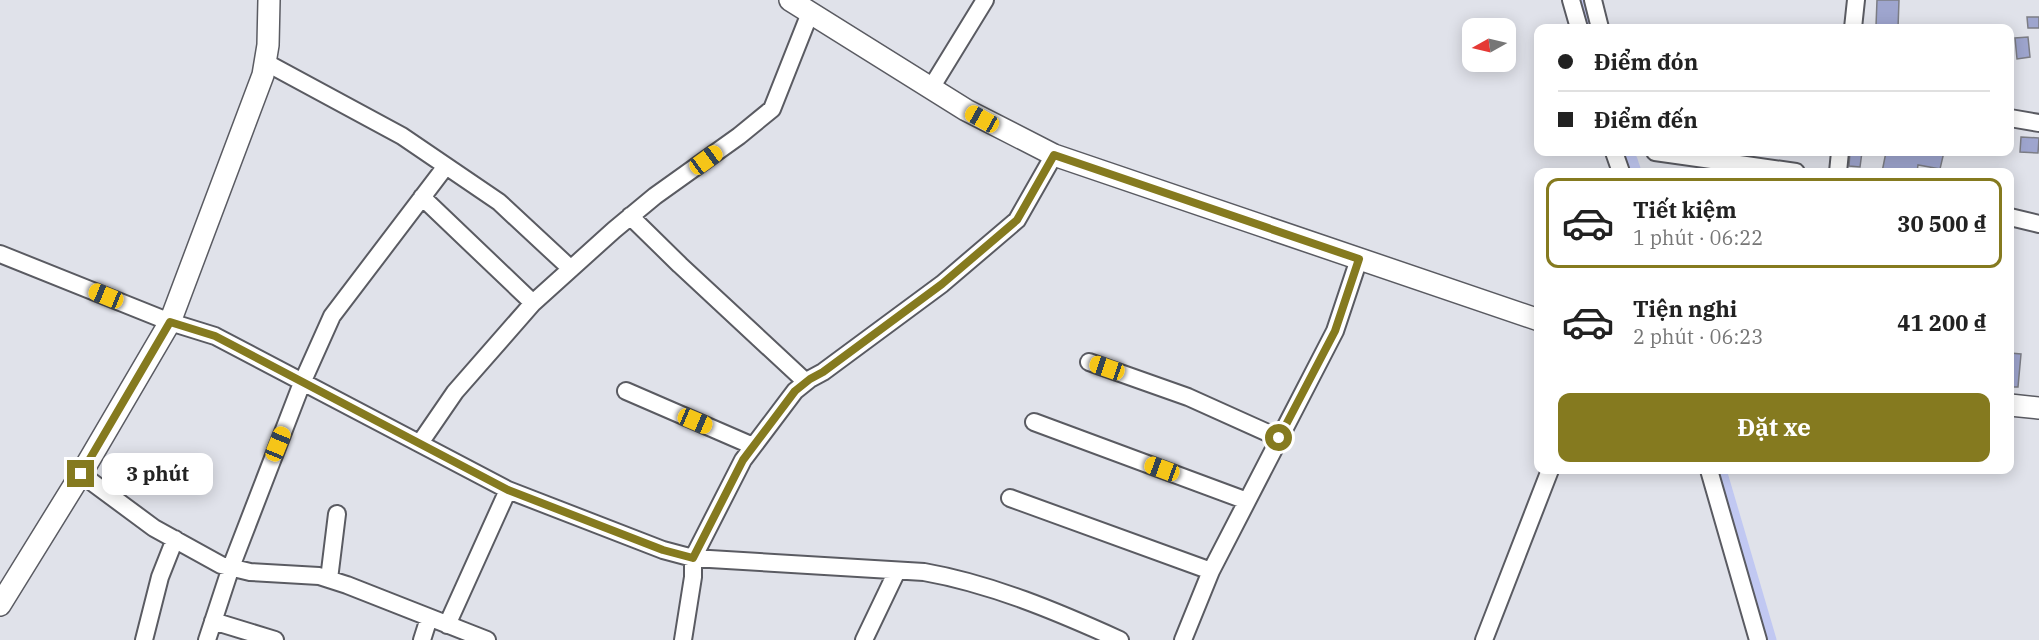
<!DOCTYPE html>
<html lang="vi">
<head>
<meta charset="utf-8">
<style>
	:root { --surface:#fff; --page:#f6f6f6; --text:#222; --muted:#767676; --line:#e0e0e0; --accent:#857a1f }
	body { margin:0; font-family:"IBM Plex Serif",serif; background:var(--page); color:var(--text); height:100vh; display:flex; flex-direction:column; font-size:22px; white-space:nowrap }
	* { box-sizing:border-box; margin:0 }
	p { font-size:20px; color:var(--muted) }
	.icon { flex:none; width:33px; height:33px; fill:none; stroke:currentColor; stroke-width:2; stroke-linecap:round; stroke-linejoin:round }
	.map { position:relative; flex:1; overflow:hidden }
	.details { position:absolute; left:1534px; top:168px; width:480px; height:306px; display:flex; flex-direction:column; background:var(--surface); border-radius:12px; box-shadow:0 3px 15px #0003 }
	.details>* { flex:none }
	.hud { position:absolute; left:1534px; top:24px; width:480px; height:132px; border-radius:12px; box-shadow:0 3px 15px #0003; display:grid; align-content:center; height:132px; padding:0 24px; background:var(--surface) }
	.needle { width:39px; rotate:262deg }
	.buttons { position:absolute; left:1462px; top:18px; display:grid; gap:12px }
	.buttons a { display:grid; place-items:center; width:54px; height:54px; border-radius:12px; background:var(--surface); box-shadow:0 3px 15px #0003; font-size:30px }
	.end { position:absolute; width:27px; height:27px; margin:-14px; border:8px solid #857a1f; background:#fff; box-shadow:0 0 0 3px #fff }
	.from { border-radius:50% }
	.bubble { position:absolute; height:42px; border-radius:12px; background:var(--surface); box-shadow:0 3px 15px #0003; font-size:20px; font-weight:700; line-height:42px; text-align:center }
	.car { position:absolute; width:18px; height:36px; margin:-18px -9px; border-radius:8px; box-shadow:0 0 4px 2px #0007; background:linear-gradient(#f5c518 24%,#345 0 40%,#f5c518 0 76%,#345 0 86%,#f5c518 0) }
	.hud b { display:flex; align-items:center; gap:21px; height:57px; font-size:22px }
	.hud b+b { border-top:2px solid var(--line) }
	.hud i { width:15px; height:15px; background:var(--text) }
	ul { padding:10px 0 0; list-style:none }
	li { display:flex; align-items:center; gap:18px; height:90px; margin:0 12px 9px; padding:0 12px; border:3px solid transparent; border-radius:12px }
	li div { flex:1 }
	li b { display:block; font-size:22px }
	li em { font-style:normal; font-weight:700 }
	li.selected { border-color:var(--accent) }
	li>.icon { width:54px; height:54px; stroke-width:1.5 }
	.cta { display:flex; gap:12px; margin-top:auto; padding:12px 24px }
	.cta a { flex:1; height:69px; border-radius:12px; background:var(--accent); color:#fff; font-size:24px; font-weight:700; line-height:69px; text-align:center }
	.map>svg:first-child { display:block }
	.lines { fill:none; stroke-linecap:round; stroke-linejoin:round }
	.canal { stroke:#c1c8f2; stroke-width:15 }
	.building { fill:#9ea5ce; stroke:#7c7d85; stroke-width:1.5 }
	.minor-casing { stroke:#5a5b62; stroke-width:20 }
	.tertiary-casing { stroke:#5a5b62; stroke-width:24 }
	.minor { stroke:#fff; stroke-width:16 }
	.tertiary { stroke:#fff; stroke-width:21 }
	.route { stroke:#857a1f; stroke-width:8 }
</style>
</head>
<body>
<div class="map">
<svg width="2039" height="640" viewBox="0 0 2039 640">
	<rect width="100%" height="100%" fill="#e0e2ea"/>
	<g class="lines">
		<!-- canal -->
		<path class="canal" d="M 1584,0 L 1592,28
			M 1630,160 L 1634,172
			M 1719,470 L 1769,640"/>
	</g>
	<!-- building -->
	<path class="building" d="M 1877,0 L 1899,0 L 1898,28 L 1876,26 Z
		M 2027,17 L 2039,17 L 2039,28 L 2028,28 Z
		M 2028,37 L 2030,57 L 2017,59 L 2015,38 Z
		M 2021,137 L 2039,138 L 2038,153 L 2020,152 Z
		M 1850,152 L 1862,152 L 1860,167 L 1849,166 Z
		M 1886,152 L 1944,152 L 1940,169 L 1918,165 L 1917,172 L 1882,172 Z
		M 2010,353 L 2021,354 L 2018,387 L 2010,387 Z"/>
	<g class="lines">
		<defs>
			<path id="minor" d="M 1571,0 L 1579,28
				M 1593,0 L 1600,28
				M 1853,28 L 1856,0
				M 265,62 L 402,136 L 499,202 L 570,268
				M 931,88 L 985,0
				M 2010,118 L 2039,123
				M 1614,152 L 1621,172
				M 1655,152 L 1796,172
				M 1838,172 L 1840,152
				M 422,197 L 533,303
				M 630,216 L 680,265 L 806,382
				M 2010,217 L 2039,224
				M 0,254 L 170,322 L 215,336 L 508,490 L 663,550 L 693,558 L 924,572 C 992,584 1058,612 1120,640
				M 1089,362 L 1188,397 L 1279,438
				M 626,391 L 753,446
				M 1034,422 L 1247,501
				M 420,443 L 455,392 L 533,303 L 614,230 L 655,196 L 739,136 L 772,109 L 810,13
				M 1709,470 L 1758,640
				M 81,474 L 154,528 L 221,565 L 250,572 L 319,576 L 347,585 L 487,640
				M 1010,498 L 1211,571
				M 329,579 L 337,514
				M 213,621 L 275,640
				M 447,625 L 508,490
				M 144,640 L 160,577 L 175,539
				M 207,640 L 231,567 L 302,383 L 332,316 L 446,166
				M 422,640 L 429,618
				M 683,640 L 693,577 L 693,558 L 743,460 L 795,391 L 810,379 L 823,372 L 942,284 L 1017,220 L 1054,155
				M 864,640 L 897,571
				M 1183,640 L 1211,571 L 1335,331 L 1359,259
				M 1484,640 L 1550,470"/>
			<path id="tertiary" d="M 790,0 L 966,110 L 1054,155 L 1539,320
				M 2010,405 L 2039,408
				M 0,605 L 81,474 L 170,322 L 263,75 L 268,45 L 269,0"/>
		</defs>
		<!-- minor casing -->
		<use href="#minor" class="minor-casing"/>
		<!-- tertiary casing -->
		<use href="#tertiary" class="tertiary-casing"/>
		<!-- minor -->
		<use href="#minor" class="minor"/>
		<!-- tertiary -->
		<use href="#tertiary" class="tertiary"/>
	</g>
	<g class="lines">
		<!-- route -->
		<path class="route" d="M 81,474 L 170,322 L 215,336 L 508,490 L 663,550 L 693,558 L 743,460 L 795,391 L 810,379 L 823,372 L 942,284 L 1017,220 L 1054,155 L 1359,259 L 1335,331 L 1279,438"/>
	</g>
</svg>
<div class="buttons">
<a><svg class="needle" viewBox="-14 -14 28 28"><path d="M0-13l5 13h-10z" fill="#e53935"/><path d="M0 13l5-13h-10z" fill="#767676"/></svg></a>
</div>
<i class="end from" style="left:1279px;top:438px"></i>
<i class="end" style="left:81px;top:474px"></i>
<div class="bubble" style="left:102px;top:453px;width:111px">3 phút</div>
<i class="car" style="left:982px;top:119px;rotate:299deg"></i>
<i class="car" style="left:706px;top:160px;rotate:54deg"></i>
<i class="car" style="left:106px;top:296px;rotate:292deg"></i>
<i class="car" style="left:1107px;top:368px;rotate:289deg"></i>
<i class="car" style="left:695px;top:421px;rotate:113deg"></i>
<i class="car" style="left:278px;top:444px;rotate:22deg"></i>
<i class="car" style="left:1162px;top:469px;rotate:290deg"></i>
<div class="hud">
<b><i class="from"></i>Điểm đón</b>
<b><i></i>Điểm đến</b>
</div>
<section class="details">
<ul>
<li class="selected"><svg class="icon" aria-label="car" viewBox="0 0 24 24"><path d="M5 17H2v-5l4-1 3-4h7l3 4 3 1v5h-3M9 17h6M6 11h13"/><circle cx="7" cy="17" r="2"/><circle cx="17" cy="17" r="2"/></svg><div><b>Tiết kiệm</b><p>1 phút · 06:22</p></div><em>30 500 ₫</em></li>
<li><svg class="icon" aria-label="car" viewBox="0 0 24 24"><path d="M5 17H2v-5l4-1 3-4h7l3 4 3 1v5h-3M9 17h6M6 11h13"/><circle cx="7" cy="17" r="2"/><circle cx="17" cy="17" r="2"/></svg><div><b>Tiện nghi</b><p>2 phút · 06:23</p></div><em>41 200 ₫</em></li>
</ul>
<div class="cta"><a>Đặt xe</a></div>
</section>
</div>
</body>
</html>
